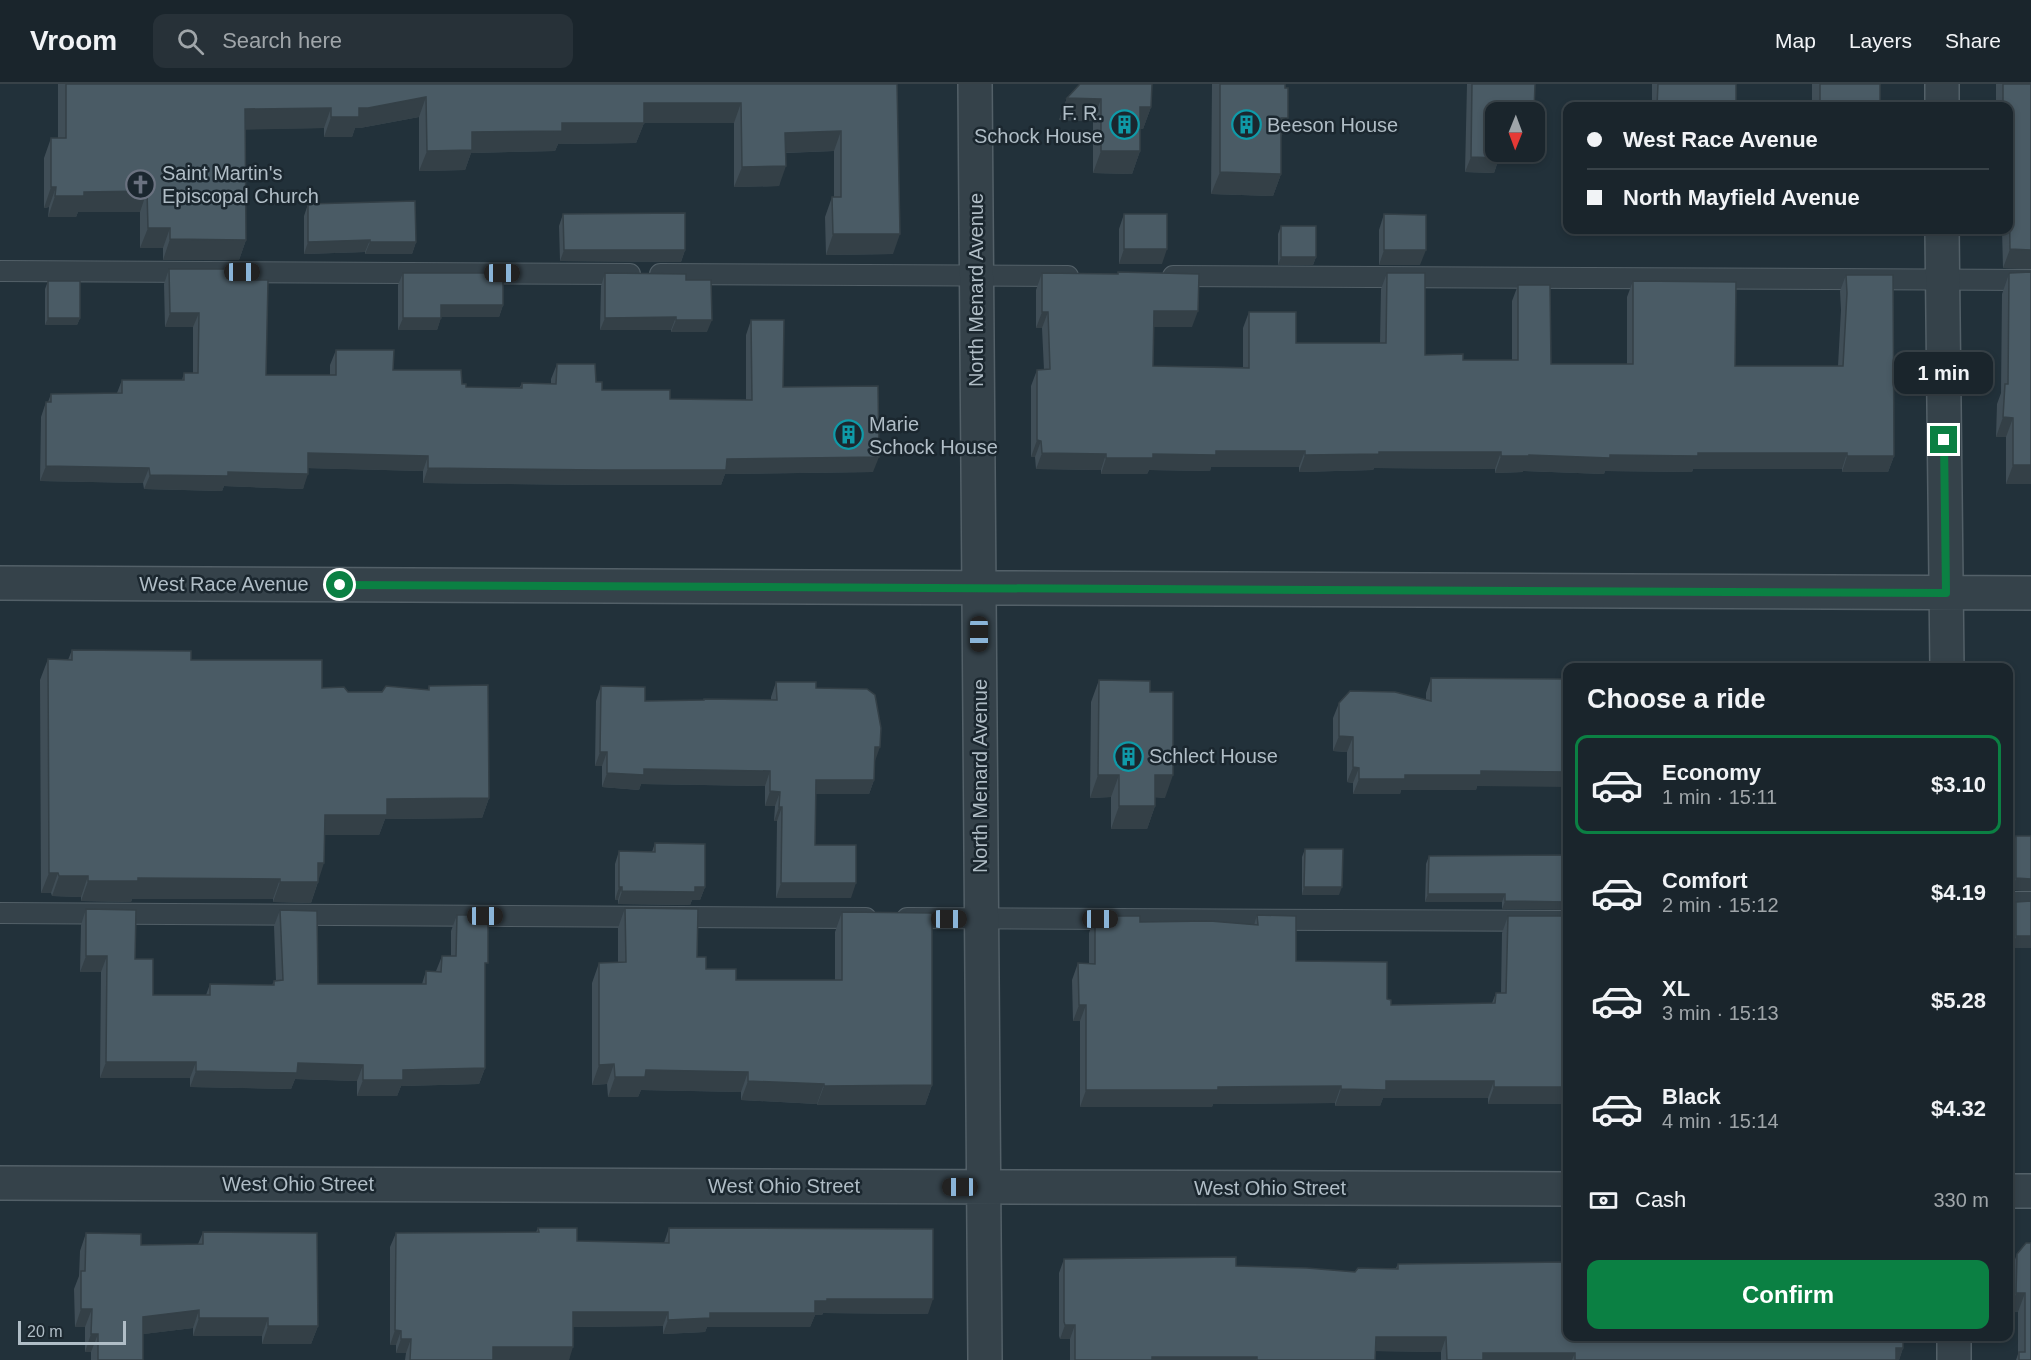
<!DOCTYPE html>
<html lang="en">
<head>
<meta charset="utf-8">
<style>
	:root { --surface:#1a252c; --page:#273138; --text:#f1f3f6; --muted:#9fa5a9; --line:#384248; --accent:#0b8043 }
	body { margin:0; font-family:Arial,sans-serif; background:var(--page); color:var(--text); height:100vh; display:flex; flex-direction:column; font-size:22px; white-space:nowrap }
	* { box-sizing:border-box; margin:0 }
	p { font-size:20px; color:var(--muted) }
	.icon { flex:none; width:33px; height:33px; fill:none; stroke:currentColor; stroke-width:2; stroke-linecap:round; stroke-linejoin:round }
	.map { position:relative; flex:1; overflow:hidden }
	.details { position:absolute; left:1563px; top:579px; width:450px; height:678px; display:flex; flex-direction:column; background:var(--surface); border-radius:12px; box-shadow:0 3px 9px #0003,0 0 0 2px var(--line) }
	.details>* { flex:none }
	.top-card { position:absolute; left:1563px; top:18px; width:450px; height:132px; border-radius:12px; box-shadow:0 3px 9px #0003,0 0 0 2px var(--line); display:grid; align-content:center; height:132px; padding:0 24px; background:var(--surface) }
	.needle { width:39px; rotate:181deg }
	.controls { position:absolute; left:1485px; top:18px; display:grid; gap:12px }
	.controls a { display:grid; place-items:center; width:60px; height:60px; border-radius:12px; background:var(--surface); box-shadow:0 3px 9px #0003,0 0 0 2px var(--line); font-size:30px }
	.scale { position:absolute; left:18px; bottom:15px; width:108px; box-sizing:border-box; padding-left:6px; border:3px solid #b0bdc6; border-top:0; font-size:16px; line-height:21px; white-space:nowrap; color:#b0bdc6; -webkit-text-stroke:4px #1b272f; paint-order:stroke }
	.end { position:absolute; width:27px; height:27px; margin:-14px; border:8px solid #0b8043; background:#fff; box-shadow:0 0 0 3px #fff }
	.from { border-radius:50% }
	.bubble { position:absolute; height:42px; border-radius:12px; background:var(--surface); box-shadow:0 3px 9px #0003,0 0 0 2px var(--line); font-size:20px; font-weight:600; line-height:42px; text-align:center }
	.car { position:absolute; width:18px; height:36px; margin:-18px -9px; border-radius:8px; box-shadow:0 0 4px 2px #0007; background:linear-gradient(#222 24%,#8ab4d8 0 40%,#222 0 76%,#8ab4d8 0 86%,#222 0) }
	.top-card b { display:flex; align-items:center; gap:21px; height:57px; font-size:22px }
	.top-card b+b { border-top:2px solid var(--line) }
	.top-card i { width:15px; height:15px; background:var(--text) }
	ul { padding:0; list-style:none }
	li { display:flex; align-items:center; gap:18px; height:99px; margin:0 12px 9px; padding:0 12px; border:3px solid transparent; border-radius:12px }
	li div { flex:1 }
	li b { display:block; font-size:22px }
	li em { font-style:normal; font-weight:600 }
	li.selected { border-color:var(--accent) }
	li>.icon { width:54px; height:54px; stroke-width:1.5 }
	h2 { padding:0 24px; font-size:27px; line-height:72px }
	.pay { display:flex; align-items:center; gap:15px; height:66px; padding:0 24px; font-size:22px }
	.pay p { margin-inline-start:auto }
	.button { display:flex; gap:12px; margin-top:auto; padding:12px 24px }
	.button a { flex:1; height:69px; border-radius:12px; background:var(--accent); color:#fff; font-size:24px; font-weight:600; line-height:69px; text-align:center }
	header { display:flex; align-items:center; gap:36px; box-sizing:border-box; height:84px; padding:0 30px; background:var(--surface); border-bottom:2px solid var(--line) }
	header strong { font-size:28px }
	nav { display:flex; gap:33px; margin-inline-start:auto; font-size:21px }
	.search { width:420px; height:54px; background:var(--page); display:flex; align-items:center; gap:15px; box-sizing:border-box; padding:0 21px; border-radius:12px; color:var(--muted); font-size:22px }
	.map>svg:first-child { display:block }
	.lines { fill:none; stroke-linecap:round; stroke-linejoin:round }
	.service-casing { stroke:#536068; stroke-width:22 }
	.minor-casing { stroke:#536068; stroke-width:36 }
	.service { stroke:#35424a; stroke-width:20 }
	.minor { stroke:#35424a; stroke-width:33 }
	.wall { fill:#404e57 }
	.shaded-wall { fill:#344047 }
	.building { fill:#4a5b65; stroke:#344047; stroke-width:1.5 }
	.route { stroke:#0b8043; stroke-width:8 }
	.labels { text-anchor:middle; stroke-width:5; stroke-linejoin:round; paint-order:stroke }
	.poi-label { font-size:20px; fill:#b0bdc6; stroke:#1b272f; text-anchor:start }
	.street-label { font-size:20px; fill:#b0bdc6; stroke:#1b272f }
</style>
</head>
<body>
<header>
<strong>Vroom</strong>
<div class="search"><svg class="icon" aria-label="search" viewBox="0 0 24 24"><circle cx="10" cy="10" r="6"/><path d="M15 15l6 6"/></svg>Search here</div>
<nav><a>Map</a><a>Layers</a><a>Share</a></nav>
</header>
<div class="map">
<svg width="2031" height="1276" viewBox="0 0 2031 1276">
	<rect width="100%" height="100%" fill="#22313a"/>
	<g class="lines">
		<defs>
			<path id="service" d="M 0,187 L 630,190
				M 660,190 L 1068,192
				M 1173,192 L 2031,196
				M 2008,818 L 2031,818
				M 0,829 L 866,834
				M 907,834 L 1568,837"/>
			<path id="minor" d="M 975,0 L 985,1276
				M 1942,0 L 1942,22
				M 1942,146 L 1947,584
				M 0,499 L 2031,509
				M 0,1099 L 1568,1105
				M 2008,1107 L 2031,1107
				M 1954,1252 L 1954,1276"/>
		</defs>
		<!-- service casing -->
		<use href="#service" class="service-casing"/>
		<!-- minor casing -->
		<use href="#minor" class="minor-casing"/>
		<!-- service -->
		<use href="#service" class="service"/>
		<!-- minor -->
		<use href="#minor" class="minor"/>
	</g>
	<!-- wall -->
	<path class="wall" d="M 58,0 L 897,0 L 893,170 L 826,171 L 825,133 L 832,113 L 834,113 L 834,67 L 786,69 L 779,102 L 734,103 L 734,39 L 644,39 L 636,59 L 558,60 L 555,67 L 471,69 L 465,86 L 419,87 L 419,33 L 360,44 L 355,44 L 352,53 L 324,53 L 324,44 L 245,45 L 246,156 L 239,176 L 163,176 L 163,164 L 140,164 L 140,128 L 78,128 L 76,133 L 48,133 L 49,123 L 44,124 L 44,74 L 51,54 L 58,54 Z
		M 1080,0 L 1151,23 L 1143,45 L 1140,45 L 1140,67 L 1132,90 L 1093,89 L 1093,37 L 1059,36 L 1067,14 Z
		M 1212,0 L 1285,0 L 1288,34 L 1281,53 L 1281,90 L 1273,112 L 1211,110 Z
		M 1467,0 L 1535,0 L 1496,28 L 1499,74 L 1494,89 L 1465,88 Z
		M 1652,0 L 1736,0 L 1736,22 L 1652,22 Z
		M 1812,0 L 1880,0 L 1880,22 L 1812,22 Z
		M 1996,0 L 2031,0 L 2031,185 L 2003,184 L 2002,146 L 2008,146 L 2008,22 L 1996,22 Z
		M 308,120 L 416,158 L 412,170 L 365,170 L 365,168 L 304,170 L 304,132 Z
		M 563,130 L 685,166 L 681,178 L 560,177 L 559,142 Z
		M 1124,130 L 1162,180 L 1119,180 L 1119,145 Z
		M 1384,130 L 1420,181 L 1379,181 L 1379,146 Z
		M 1281,142 L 1316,173 L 1313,181 L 1278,181 L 1278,150 Z
		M 169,185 L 245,196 L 266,291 L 330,291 L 330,281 L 336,266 L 393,286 L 462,300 L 466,303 L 520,303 L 522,299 L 551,300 L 551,295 L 557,280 L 596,298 L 602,306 L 670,315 L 746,316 L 746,251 L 751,236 L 783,303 L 873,388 L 725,390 L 721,401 L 596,401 L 423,399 L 423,387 L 308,384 L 303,405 L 224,402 L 222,407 L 144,405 L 143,399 L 40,397 L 41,333 L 46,318 L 48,318 L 51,310 L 117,309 L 122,296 L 182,296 L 184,289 L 193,289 L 193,243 L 165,243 L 164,200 Z
		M 1118,188 L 1192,243 L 1153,243 L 1153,282 L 1243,283 L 1243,244 L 1249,228 L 1296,259 L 1380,259 L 1381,205 L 1387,189 L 1425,271 L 1463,276 L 1512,276 L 1512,217 L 1518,201 L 1551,280 L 1627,280 L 1627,213 L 1633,197 L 1735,282 L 1838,282 L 1841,226 L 1840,207 L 1846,191 L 1894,372 L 1888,388 L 1842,388 L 1842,385 L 1693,385 L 1692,388 L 1605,387 L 1604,390 L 1523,387 L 1523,388 L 1495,389 L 1495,385 L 1374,384 L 1373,386 L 1299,388 L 1299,383 L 1211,383 L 1210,387 L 1149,386 L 1147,390 L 1101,390 L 1101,386 L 1036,385 L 1035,373 L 1031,373 L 1031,302 L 1037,286 L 1044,286 L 1042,244 L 1036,244 L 1036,206 L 1042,189 L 1118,190 Z
		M 403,189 L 503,221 L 499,233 L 441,233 L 437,246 L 398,246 L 398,201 Z
		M 605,189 L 686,196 L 707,248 L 671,248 L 671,246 L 600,246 L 601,202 Z
		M 2009,190 L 2031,400 L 2006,400 L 2006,353 L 1996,353 L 1997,320 L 2001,309 L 2002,210 Z
		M 48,197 L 80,234 L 77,241 L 45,241 L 45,205 Z
		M 72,566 L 191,576 L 322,604 L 348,608 L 428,606 L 429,602 L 489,714 L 482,734 L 385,735 L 379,751 L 324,751 L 318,798 L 311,819 L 273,818 L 273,815 L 132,815 L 131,818 L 81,817 L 81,813 L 52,812 L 51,809 L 41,809 L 40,596 L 48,575 L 68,576 Z
		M 1431,594 L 1477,702 L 1476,706 L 1401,706 L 1400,710 L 1353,710 L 1353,699 L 1347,698 L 1347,668 L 1333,667 L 1333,634 L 1339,619 L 1426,615 L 1426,609 Z
		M 1099,596 L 1150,608 L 1165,714 L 1155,713 L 1155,722 L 1147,745 L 1111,745 L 1111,713 L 1090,714 L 1091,618 Z
		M 776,598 L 816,604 L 875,677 L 874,696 L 869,710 L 815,710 L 815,761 L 851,814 L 776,814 L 777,737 L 774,737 L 775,722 L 765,722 L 765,702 L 641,700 L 639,706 L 602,703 L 602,682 L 595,682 L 596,617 L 601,602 L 645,617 L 703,616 L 704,615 L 771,616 L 771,613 Z
		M 2016,752 L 2031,752 L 2031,807 L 2012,806 L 2012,763 Z
		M 655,759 L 705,803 L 700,816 L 692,816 L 690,821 L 618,820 L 618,816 L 615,816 L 615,780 L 619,767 L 652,768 Z
		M 1305,765 L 1339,811 L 1302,811 L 1302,773 Z
		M 1568,771 L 1502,825 L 1502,818 L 1425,818 L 1426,780 L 1429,772 Z
		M 2031,817 L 2031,864 L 2012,864 L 2012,830 L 2016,818 Z
		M 625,824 L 697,873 L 706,885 L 736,896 L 835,896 L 835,848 L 842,828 L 932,1001 L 925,1021 L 817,1021 L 817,1020 L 741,1016 L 741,1008 L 641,1006 L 638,1013 L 608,1013 L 607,1000 L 592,1001 L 592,899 L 599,879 L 618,879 L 618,844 Z
		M 86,825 L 135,875 L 153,911 L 206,911 L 210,900 L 272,901 L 274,897 L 276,897 L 274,842 L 280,826 L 318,900 L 422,900 L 426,887 L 436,887 L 442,872 L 451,872 L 451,847 L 457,831 L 485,887 L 485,984 L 479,1000 L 401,1002 L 397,1012 L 357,1012 L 357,997 L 295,995 L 291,1005 L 190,1003 L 190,994 L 100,994 L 101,888 L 80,888 L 81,841 Z
		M 1257,831 L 1296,877 L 1387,915 L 1391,921 L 1492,919 L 1496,909 L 1501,909 L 1502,849 L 1508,832 L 1568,832 L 1568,1022 L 1566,1022 L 1566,1020 L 1488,1020 L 1488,1014 L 1383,1014 L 1380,1022 L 1335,1022 L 1335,1019 L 1213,1020 L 1212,1023 L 1080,1023 L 1080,937 L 1073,937 L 1072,896 L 1078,879 L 1089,880 L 1089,849 L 1095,832 L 1140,838 L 1254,841 Z
		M 538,1144 L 577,1157 L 664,1159 L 669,1144 L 928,1230 L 823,1229 L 822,1231 L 815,1231 L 810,1243 L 707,1243 L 705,1248 L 663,1250 L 663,1242 L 573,1243 L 569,1276 L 405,1276 L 406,1269 L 396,1269 L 396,1261 L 390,1261 L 390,1163 L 396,1149 L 536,1148 Z
		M 203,1148 L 318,1242 L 311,1260 L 262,1260 L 262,1252 L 193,1252 L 193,1244 L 143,1250 L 143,1276 L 91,1276 L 91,1268 L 85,1268 L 85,1243 L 75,1243 L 74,1205 L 79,1192 L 80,1167 L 86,1149 L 141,1161 L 198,1160 Z
		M 2026,1159 L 2031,1276 L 2016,1276 L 2018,1270 L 2018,1228 L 2010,1227 L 2010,1189 L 2017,1170 Z
		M 1064,1175 L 1355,1188 L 1396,1184 L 1398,1180 L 1903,1264 L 1899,1276 L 1441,1276 L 1441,1268 L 1375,1267 L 1375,1276 L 1070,1276 L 1070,1255 L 1060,1255 L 1059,1252 L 1059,1189 Z"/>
	<!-- shaded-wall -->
	<path class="shaded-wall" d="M 426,13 L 419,33 L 360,44 L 355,44 L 352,53 L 324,53 L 331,33 L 359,24 Z
		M 1067,14 L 1101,15 L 1093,37 L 1059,36 Z
		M 644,19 L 741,19 L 734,39 L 644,39 L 636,59 L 558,60 L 555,67 L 471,69 L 465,86 L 419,87 L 427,67 L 472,48 L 562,39 Z
		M 1140,23 L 1151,23 L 1143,45 L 1132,45 Z
		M 331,24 L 324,44 L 237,46 L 245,25 Z
		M 1281,34 L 1288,34 L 1280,57 Z
		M 841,47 L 834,67 L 778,69 L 785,49 Z
		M 1101,67 L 1140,67 L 1132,90 L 1093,89 Z
		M 1471,73 L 1499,74 L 1494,89 L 1465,88 Z
		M 786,82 L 779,102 L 734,103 L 742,83 Z
		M 1220,88 L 1281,90 L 1273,112 L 1211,110 Z
		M 51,103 L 56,103 L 49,123 L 44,124 Z
		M 147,107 L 140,128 L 78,128 L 76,133 L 48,133 L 55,112 L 84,108 Z
		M 148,144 L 170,144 L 163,164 L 140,164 Z
		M 833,150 L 900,150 L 893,170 L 826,171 Z
		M 170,155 L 246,156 L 239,176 L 163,176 Z
		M 370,156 L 365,168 L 304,170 L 308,158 Z
		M 370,158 L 416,158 L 412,170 L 365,170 Z
		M 1124,165 L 1167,165 L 1162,180 L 1119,180 Z
		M 2010,165 L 2031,166 L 2031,185 L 2003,184 Z
		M 564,166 L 685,166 L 681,178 L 560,177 Z
		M 1384,166 L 1426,166 L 1420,181 L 1379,181 Z
		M 1281,173 L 1316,173 L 1313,181 L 1278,181 Z
		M 441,221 L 503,221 L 499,233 L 437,233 Z
		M 1154,227 L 1198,227 L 1192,243 L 1148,243 Z
		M 1042,228 L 1048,228 L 1042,244 L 1036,244 Z
		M 170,229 L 199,229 L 193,243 L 165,243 Z
		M 676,233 L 671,246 L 600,246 L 605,234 Z
		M 48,234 L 80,234 L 77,241 L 45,241 Z
		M 403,234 L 441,234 L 437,246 L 398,246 Z
		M 676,236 L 712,236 L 707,248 L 671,248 Z
		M 2003,333 L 2013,334 L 2006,353 L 1996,353 Z
		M 1037,356 L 1041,357 L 1035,373 L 1031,373 Z
		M 1216,367 L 1305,367 L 1299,383 L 1211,383 L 1210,387 L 1149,386 L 1147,390 L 1101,390 L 1106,374 L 1153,370 Z
		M 1379,368 L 1501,368 L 1495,385 L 1374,384 L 1373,386 L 1299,388 L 1305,371 Z
		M 308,369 L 428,372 L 423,387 L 303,384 Z
		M 1042,369 L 1106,370 L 1101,386 L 1036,385 Z
		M 1698,369 L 1847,369 L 1842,385 L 1693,385 L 1692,388 L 1605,387 L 1604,390 L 1523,387 L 1523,388 L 1495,389 L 1501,372 L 1529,371 L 1610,371 Z
		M 1847,372 L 1894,372 L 1888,388 L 1842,388 Z
		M 879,373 L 873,388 L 725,390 L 721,401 L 596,401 L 423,399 L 428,384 L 727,375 Z
		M 2013,381 L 2031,381 L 2031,400 L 2006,400 Z
		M 46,382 L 149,384 L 143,399 L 40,397 Z
		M 228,388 L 308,390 L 303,405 L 224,402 L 222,407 L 144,405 L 150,391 Z
		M 1339,652 L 1353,653 L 1347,668 L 1333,667 Z
		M 875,663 L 880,663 L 875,677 Z
		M 600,668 L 607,668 L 602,682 L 595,682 Z
		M 1353,683 L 1359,684 L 1353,699 L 1347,698 Z
		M 644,685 L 770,687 L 765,702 L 641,700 L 639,706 L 602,703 L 607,689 Z
		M 1481,687 L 1568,688 L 1568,703 L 1477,702 L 1476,706 L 1401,706 L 1400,710 L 1353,710 L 1359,695 L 1405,691 Z
		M 1098,691 L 1119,691 L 1111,713 L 1090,714 Z
		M 1155,691 L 1173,691 L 1165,714 L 1147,713 Z
		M 816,696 L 874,696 L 869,710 L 810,710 Z
		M 770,707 L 780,708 L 775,722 L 765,722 Z
		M 489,714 L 482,734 L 385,735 L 379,751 L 317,751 L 325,731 L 387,715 Z
		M 1119,722 L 1155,722 L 1147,745 L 1111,745 Z
		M 779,723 L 782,723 L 777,737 L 774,737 Z
		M 318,779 L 324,779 L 311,819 L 273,818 L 280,798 Z
		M 49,789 L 58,789 L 51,809 L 41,809 Z
		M 59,792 L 88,792 L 81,813 L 52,812 Z
		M 138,794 L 280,795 L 273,815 L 132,815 L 131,818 L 81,817 L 88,797 Z
		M 2016,794 L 2031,795 L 2031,807 L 2012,806 Z
		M 781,799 L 856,799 L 851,814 L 776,814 Z
		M 619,803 L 622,803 L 618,816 L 615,816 Z
		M 695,803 L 705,803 L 700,816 L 692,816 L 690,821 L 618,820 L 622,807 Z
		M 1304,803 L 1342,803 L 1339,811 L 1302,811 Z
		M 1428,810 L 1505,810 L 1502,818 L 1425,818 Z
		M 1505,817 L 1568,818 L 1568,826 L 1502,825 Z
		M 2016,852 L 2031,852 L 2031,864 L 2012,864 Z
		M 86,872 L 107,872 L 101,888 L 80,888 Z
		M 1079,921 L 1086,921 L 1080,937 L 1073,937 Z
		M 106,978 L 196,978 L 190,994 L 100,994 Z
		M 298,979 L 363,981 L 357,997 L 295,995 L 291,1005 L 190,1003 L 196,987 Z
		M 614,980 L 607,1000 L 592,1001 L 599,981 Z
		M 485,984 L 479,1000 L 401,1002 L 397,1012 L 357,1012 L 363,996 L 403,986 Z
		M 646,986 L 748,988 L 741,1008 L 641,1006 L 638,1013 L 608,1013 L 615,993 Z
		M 748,997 L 824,1000 L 817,1020 L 741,1016 Z
		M 1386,997 L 1494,997 L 1488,1014 L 1383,1014 L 1380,1022 L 1335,1022 L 1341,1005 Z
		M 932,1001 L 925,1021 L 817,1021 L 824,1002 Z
		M 1341,1002 L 1335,1019 L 1213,1020 L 1212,1023 L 1080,1023 L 1086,1006 L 1218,1003 Z
		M 1494,1003 L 1568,1003 L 1568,1015 L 1566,1020 L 1488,1020 Z
		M 2016,1209 L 2025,1209 L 2018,1228 L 2010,1227 Z
		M 827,1215 L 933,1215 L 928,1230 L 823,1229 L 822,1231 L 815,1231 L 810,1243 L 707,1243 L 705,1248 L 663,1250 L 668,1236 L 710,1229 Z
		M 81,1225 L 92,1225 L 85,1243 L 75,1243 Z
		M 199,1226 L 193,1244 L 136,1251 L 143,1233 Z
		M 573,1228 L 668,1228 L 663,1242 L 568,1243 Z
		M 199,1234 L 268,1234 L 262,1252 L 193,1252 Z
		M 1065,1241 L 1075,1241 L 1070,1255 L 1060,1255 Z
		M 268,1242 L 318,1242 L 311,1260 L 262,1260 Z
		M 395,1246 L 401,1247 L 396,1261 L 390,1261 Z
		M 91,1250 L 98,1250 L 91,1268 L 85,1268 Z
		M 1376,1253 L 1446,1253 L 1441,1268 L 1370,1267 Z
		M 401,1255 L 411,1255 L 406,1269 L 396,1269 Z
		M 493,1263 L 573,1263 L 569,1276 L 489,1276 Z
		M 1896,1264 L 1903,1264 L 1899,1276 L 1892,1276 Z
		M 1483,1269 L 1575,1269 L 1572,1276 L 1481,1276 Z
		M 1152,1273 L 1257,1273 L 1256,1276 L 1151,1276 Z"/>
	<!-- building -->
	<path class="building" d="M 66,0 L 897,0 L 900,150 L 833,150 L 832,113 L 841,113 L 841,47 L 785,49 L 786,82 L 742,83 L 741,19 L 644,19 L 644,39 L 562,39 L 562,47 L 472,48 L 472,66 L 427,67 L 426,13 L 368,24 L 359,24 L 359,33 L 331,33 L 331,24 L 245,25 L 246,156 L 170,155 L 170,144 L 148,144 L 147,107 L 84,108 L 84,112 L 55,112 L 56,103 L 51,103 L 51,54 L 66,54 Z
		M 1080,0 L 1152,0 L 1151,23 L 1140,23 L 1140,67 L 1101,67 L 1101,15 L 1067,14 Z
		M 1220,0 L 1285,0 L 1285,4 L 1288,4 L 1288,34 L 1281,34 L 1281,90 L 1220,88 Z
		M 1472,0 L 1535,0 L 1534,28 L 1496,28 L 1496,68 L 1499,68 L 1499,74 L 1471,73 Z
		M 1658,0 L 1736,0 L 1736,22 L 1657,22 Z
		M 1820,0 L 1880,0 L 1880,22 L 1820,22 Z
		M 2003,0 L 2031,0 L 2031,166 L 2010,165 L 2008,22 L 2003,22 Z
		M 415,117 L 416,158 L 370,158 L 370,156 L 308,158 L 308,120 Z
		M 685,129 L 685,166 L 564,166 L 563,130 Z
		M 1124,130 L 1167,130 L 1167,165 L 1124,165 Z
		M 1384,130 L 1426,131 L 1426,166 L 1384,166 Z
		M 1281,142 L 1316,142 L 1316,173 L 1281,173 Z
		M 169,185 L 244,185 L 245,196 L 268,196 L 266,291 L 336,291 L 336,266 L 394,266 L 393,286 L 461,286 L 462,300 L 466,300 L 466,303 L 522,304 L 522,299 L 556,300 L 557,280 L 595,280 L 596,298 L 602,298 L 602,306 L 670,306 L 670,315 L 752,316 L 751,236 L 784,236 L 783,303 L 878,302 L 879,373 L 727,375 L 726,386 L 601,386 L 428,384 L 428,372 L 308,369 L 308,390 L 228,388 L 228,392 L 150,391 L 149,384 L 46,382 L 46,318 L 51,318 L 51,310 L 122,309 L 122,296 L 184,296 L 184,289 L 198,289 L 199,229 L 170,229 Z
		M 1118,188 L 1199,190 L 1198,227 L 1154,227 L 1153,282 L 1249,284 L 1249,228 L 1296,228 L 1296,259 L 1386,259 L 1387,189 L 1425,189 L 1425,271 L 1463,270 L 1463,276 L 1518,276 L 1518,201 L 1550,201 L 1551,280 L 1633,280 L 1633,197 L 1736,198 L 1735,282 L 1843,282 L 1847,209 L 1846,191 L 1893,191 L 1894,372 L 1847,372 L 1847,369 L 1698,369 L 1698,372 L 1610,371 L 1610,374 L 1529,371 L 1529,372 L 1501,372 L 1501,368 L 1379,368 L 1379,370 L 1305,371 L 1305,367 L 1216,367 L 1216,371 L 1153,370 L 1153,374 L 1106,374 L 1106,370 L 1042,369 L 1041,357 L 1037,356 L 1037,286 L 1050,285 L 1048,228 L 1042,228 L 1042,189 L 1118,190 Z
		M 2031,188 L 2031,381 L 2013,381 L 2013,334 L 2003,333 L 2005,300 L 2008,300 L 2009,190 L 2010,189 Z
		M 403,189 L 503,189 L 503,221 L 441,221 L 441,234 L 403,234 Z
		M 605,189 L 686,190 L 686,196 L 711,196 L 712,236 L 676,236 L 676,233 L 605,234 Z
		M 48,197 L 80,197 L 80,234 L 48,234 Z
		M 72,566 L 191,567 L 191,576 L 322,576 L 322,604 L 344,603 L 348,608 L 382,608 L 386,602 L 429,606 L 429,602 L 488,601 L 489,714 L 387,715 L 387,731 L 325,731 L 324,779 L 318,779 L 318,798 L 280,798 L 280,795 L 138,794 L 138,797 L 88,797 L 88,792 L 59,792 L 58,789 L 49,789 L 48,575 L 72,576 Z
		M 1431,594 L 1568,595 L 1568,688 L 1481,687 L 1481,691 L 1405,691 L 1405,695 L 1359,695 L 1359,684 L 1353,683 L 1353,653 L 1339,652 L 1339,619 L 1350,607 L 1395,608 L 1431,617 Z
		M 1099,596 L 1150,597 L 1150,608 L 1173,608 L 1173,691 L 1155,691 L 1155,722 L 1119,722 L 1119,691 L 1098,691 Z
		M 776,598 L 816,598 L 816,604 L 867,605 L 875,611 L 881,644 L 880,663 L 875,663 L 874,696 L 816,696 L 815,761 L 856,761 L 856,799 L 781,799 L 782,723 L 779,723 L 780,708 L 770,707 L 770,687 L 644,685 L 644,691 L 607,689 L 607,668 L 600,668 L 601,602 L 645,603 L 645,617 L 704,616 L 704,615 L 777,616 Z
		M 2016,752 L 2031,752 L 2031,795 L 2016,794 Z
		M 655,759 L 705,760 L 705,803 L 695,803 L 695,808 L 622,807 L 622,803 L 619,803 L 619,767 L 655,768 Z
		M 1305,765 L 1343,765 L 1342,803 L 1304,803 Z
		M 1568,771 L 1568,818 L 1505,817 L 1505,810 L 1428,810 L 1429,772 Z
		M 2031,817 L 2031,852 L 2016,852 L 2016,818 Z
		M 625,824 L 698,825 L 697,873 L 706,873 L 706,885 L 736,885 L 736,896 L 842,896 L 842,828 L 932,829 L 932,1001 L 824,1002 L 824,1000 L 748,997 L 748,988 L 646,986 L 645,993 L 615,993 L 614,980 L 599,981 L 599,879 L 626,878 Z
		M 86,825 L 136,826 L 135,875 L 153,875 L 153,911 L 210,911 L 210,900 L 274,901 L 274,897 L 283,896 L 280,826 L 317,827 L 318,900 L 426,900 L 426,887 L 441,888 L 442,872 L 456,872 L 457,831 L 488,831 L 488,879 L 485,879 L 485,984 L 403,986 L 403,996 L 363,996 L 363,981 L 298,979 L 297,989 L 196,987 L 196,978 L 106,978 L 107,872 L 86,872 Z
		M 1257,831 L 1296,832 L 1296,877 L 1387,878 L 1387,915 L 1391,916 L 1391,921 L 1495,919 L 1496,909 L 1506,909 L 1508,832 L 1568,832 L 1568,1003 L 1494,1003 L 1494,997 L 1386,997 L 1386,1006 L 1341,1005 L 1341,1002 L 1218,1003 L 1218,1006 L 1086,1006 L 1086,921 L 1079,921 L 1078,879 L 1095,880 L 1095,832 L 1140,832 L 1140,838 L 1210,837 L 1258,841 Z
		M 538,1144 L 577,1144 L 577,1157 L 669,1159 L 669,1144 L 933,1145 L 933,1215 L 827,1215 L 827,1217 L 815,1217 L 815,1229 L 710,1229 L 710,1234 L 668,1236 L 668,1228 L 573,1228 L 573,1263 L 493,1263 L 493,1276 L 410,1276 L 411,1255 L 401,1255 L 401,1247 L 395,1246 L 396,1149 L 539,1148 Z
		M 203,1148 L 317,1149 L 318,1242 L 268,1242 L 268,1234 L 199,1234 L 199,1226 L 143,1233 L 143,1276 L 98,1276 L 98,1250 L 91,1250 L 92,1225 L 81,1225 L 81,1187 L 85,1187 L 86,1149 L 141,1150 L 141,1161 L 203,1160 Z
		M 2026,1159 L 2031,1159 L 2031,1276 L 2019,1276 L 2019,1268 L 2025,1268 L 2025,1209 L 2016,1209 L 2017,1170 Z
		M 1236,1173 L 1236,1182 L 1307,1184 L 1355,1188 L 1358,1184 L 1398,1185 L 1398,1180 L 1568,1178 L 1568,1252 L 1903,1252 L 1903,1264 L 1896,1264 L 1896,1276 L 1575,1276 L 1575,1269 L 1483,1269 L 1483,1276 L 1447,1276 L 1446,1253 L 1376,1253 L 1375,1276 L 1257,1276 L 1257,1273 L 1152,1273 L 1152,1276 L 1075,1276 L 1075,1241 L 1065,1241 L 1064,1238 L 1064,1175 Z"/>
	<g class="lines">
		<!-- route -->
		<path class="route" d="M 340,501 L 1946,509 L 1944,356"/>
	</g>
	<!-- icons -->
	<defs>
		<symbol id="building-ring" viewBox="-11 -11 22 22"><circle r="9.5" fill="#1b272f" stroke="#0f9aa8" stroke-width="1.5"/><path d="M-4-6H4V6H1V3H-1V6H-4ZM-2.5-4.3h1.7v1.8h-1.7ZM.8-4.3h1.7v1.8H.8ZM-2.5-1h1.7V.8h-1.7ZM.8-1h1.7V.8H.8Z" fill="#0f9aa8"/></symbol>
		<symbol id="church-ring" viewBox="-11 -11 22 22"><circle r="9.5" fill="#1b272f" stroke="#6b7280" stroke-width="1.5"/><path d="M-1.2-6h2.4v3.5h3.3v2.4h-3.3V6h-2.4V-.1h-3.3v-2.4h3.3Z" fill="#6b7280"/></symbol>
	</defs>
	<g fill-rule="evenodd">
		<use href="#building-ring" x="1108" y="24" width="33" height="33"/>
		<use href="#building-ring" x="1230" y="24" width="33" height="33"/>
		<use href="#church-ring" x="124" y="84" width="33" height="33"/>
		<use href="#building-ring" x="832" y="334" width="33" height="33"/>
		<use href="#building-ring" x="1112" y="656" width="33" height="33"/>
	</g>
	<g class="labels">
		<!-- poi labels -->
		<g class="poi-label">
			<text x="1103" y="36" text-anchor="end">F. R.<tspan x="1103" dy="23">Schock House</tspan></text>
			<text x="1267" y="48">Beeson House</text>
			<text x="162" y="96">Saint Martin's<tspan x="162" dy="23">Episcopal Church</tspan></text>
			<text x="869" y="347">Marie<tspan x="869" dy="23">Schock House</tspan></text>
			<text x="1149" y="679">Schlect House</text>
		</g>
		<!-- street labels -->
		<g class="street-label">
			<text transform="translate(976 206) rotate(-90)" y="7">North Menard Avenue</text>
			<text x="224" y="507">West Race Avenue</text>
			<text transform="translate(980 692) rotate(-90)" y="7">North Menard Avenue</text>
			<text x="298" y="1107">West Ohio Street</text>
			<text x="784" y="1109">West Ohio Street</text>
			<text x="1270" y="1111">West Ohio Street</text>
		</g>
	</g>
</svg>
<div class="controls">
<a><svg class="needle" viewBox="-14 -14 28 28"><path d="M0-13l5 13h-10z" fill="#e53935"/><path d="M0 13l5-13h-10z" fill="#9fa5a9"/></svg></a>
</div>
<div class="scale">20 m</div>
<i class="end from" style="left:340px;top:501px"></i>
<i class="end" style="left:1944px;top:356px"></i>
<div class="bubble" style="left:1894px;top:268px;width:99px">1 min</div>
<i class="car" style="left:242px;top:188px;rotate:90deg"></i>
<i class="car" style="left:502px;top:189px;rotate:90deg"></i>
<i class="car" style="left:979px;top:550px;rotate:180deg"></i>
<i class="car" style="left:485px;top:832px;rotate:90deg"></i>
<i class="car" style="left:949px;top:835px;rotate:90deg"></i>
<i class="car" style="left:1100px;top:835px;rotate:90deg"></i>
<i class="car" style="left:960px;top:1103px;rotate:270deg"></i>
<div class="top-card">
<b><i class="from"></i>West Race Avenue</b>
<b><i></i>North Mayfield Avenue</b>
</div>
<section class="details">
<h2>Choose a ride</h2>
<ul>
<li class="selected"><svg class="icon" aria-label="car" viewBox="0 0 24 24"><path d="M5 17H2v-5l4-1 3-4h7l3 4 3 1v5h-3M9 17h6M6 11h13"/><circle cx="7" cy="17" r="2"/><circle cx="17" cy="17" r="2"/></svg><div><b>Economy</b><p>1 min · 15:11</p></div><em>$3.10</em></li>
<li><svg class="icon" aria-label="car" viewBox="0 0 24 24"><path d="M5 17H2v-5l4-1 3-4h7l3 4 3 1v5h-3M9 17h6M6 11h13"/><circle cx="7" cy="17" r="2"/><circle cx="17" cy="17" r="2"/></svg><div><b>Comfort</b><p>2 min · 15:12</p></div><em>$4.19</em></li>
<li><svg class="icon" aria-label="car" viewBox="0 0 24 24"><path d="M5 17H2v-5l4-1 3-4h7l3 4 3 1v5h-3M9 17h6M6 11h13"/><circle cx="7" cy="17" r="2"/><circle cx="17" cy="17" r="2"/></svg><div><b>XL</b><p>3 min · 15:13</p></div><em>$5.28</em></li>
<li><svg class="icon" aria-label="car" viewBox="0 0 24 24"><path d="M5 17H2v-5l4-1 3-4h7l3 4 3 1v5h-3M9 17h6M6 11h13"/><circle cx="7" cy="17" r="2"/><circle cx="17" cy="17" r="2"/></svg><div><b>Black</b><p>4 min · 15:14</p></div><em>$4.32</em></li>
</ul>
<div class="pay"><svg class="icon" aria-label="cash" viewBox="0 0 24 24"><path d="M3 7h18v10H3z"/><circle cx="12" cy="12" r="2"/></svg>Cash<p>330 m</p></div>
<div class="button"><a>Confirm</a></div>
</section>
</div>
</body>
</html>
